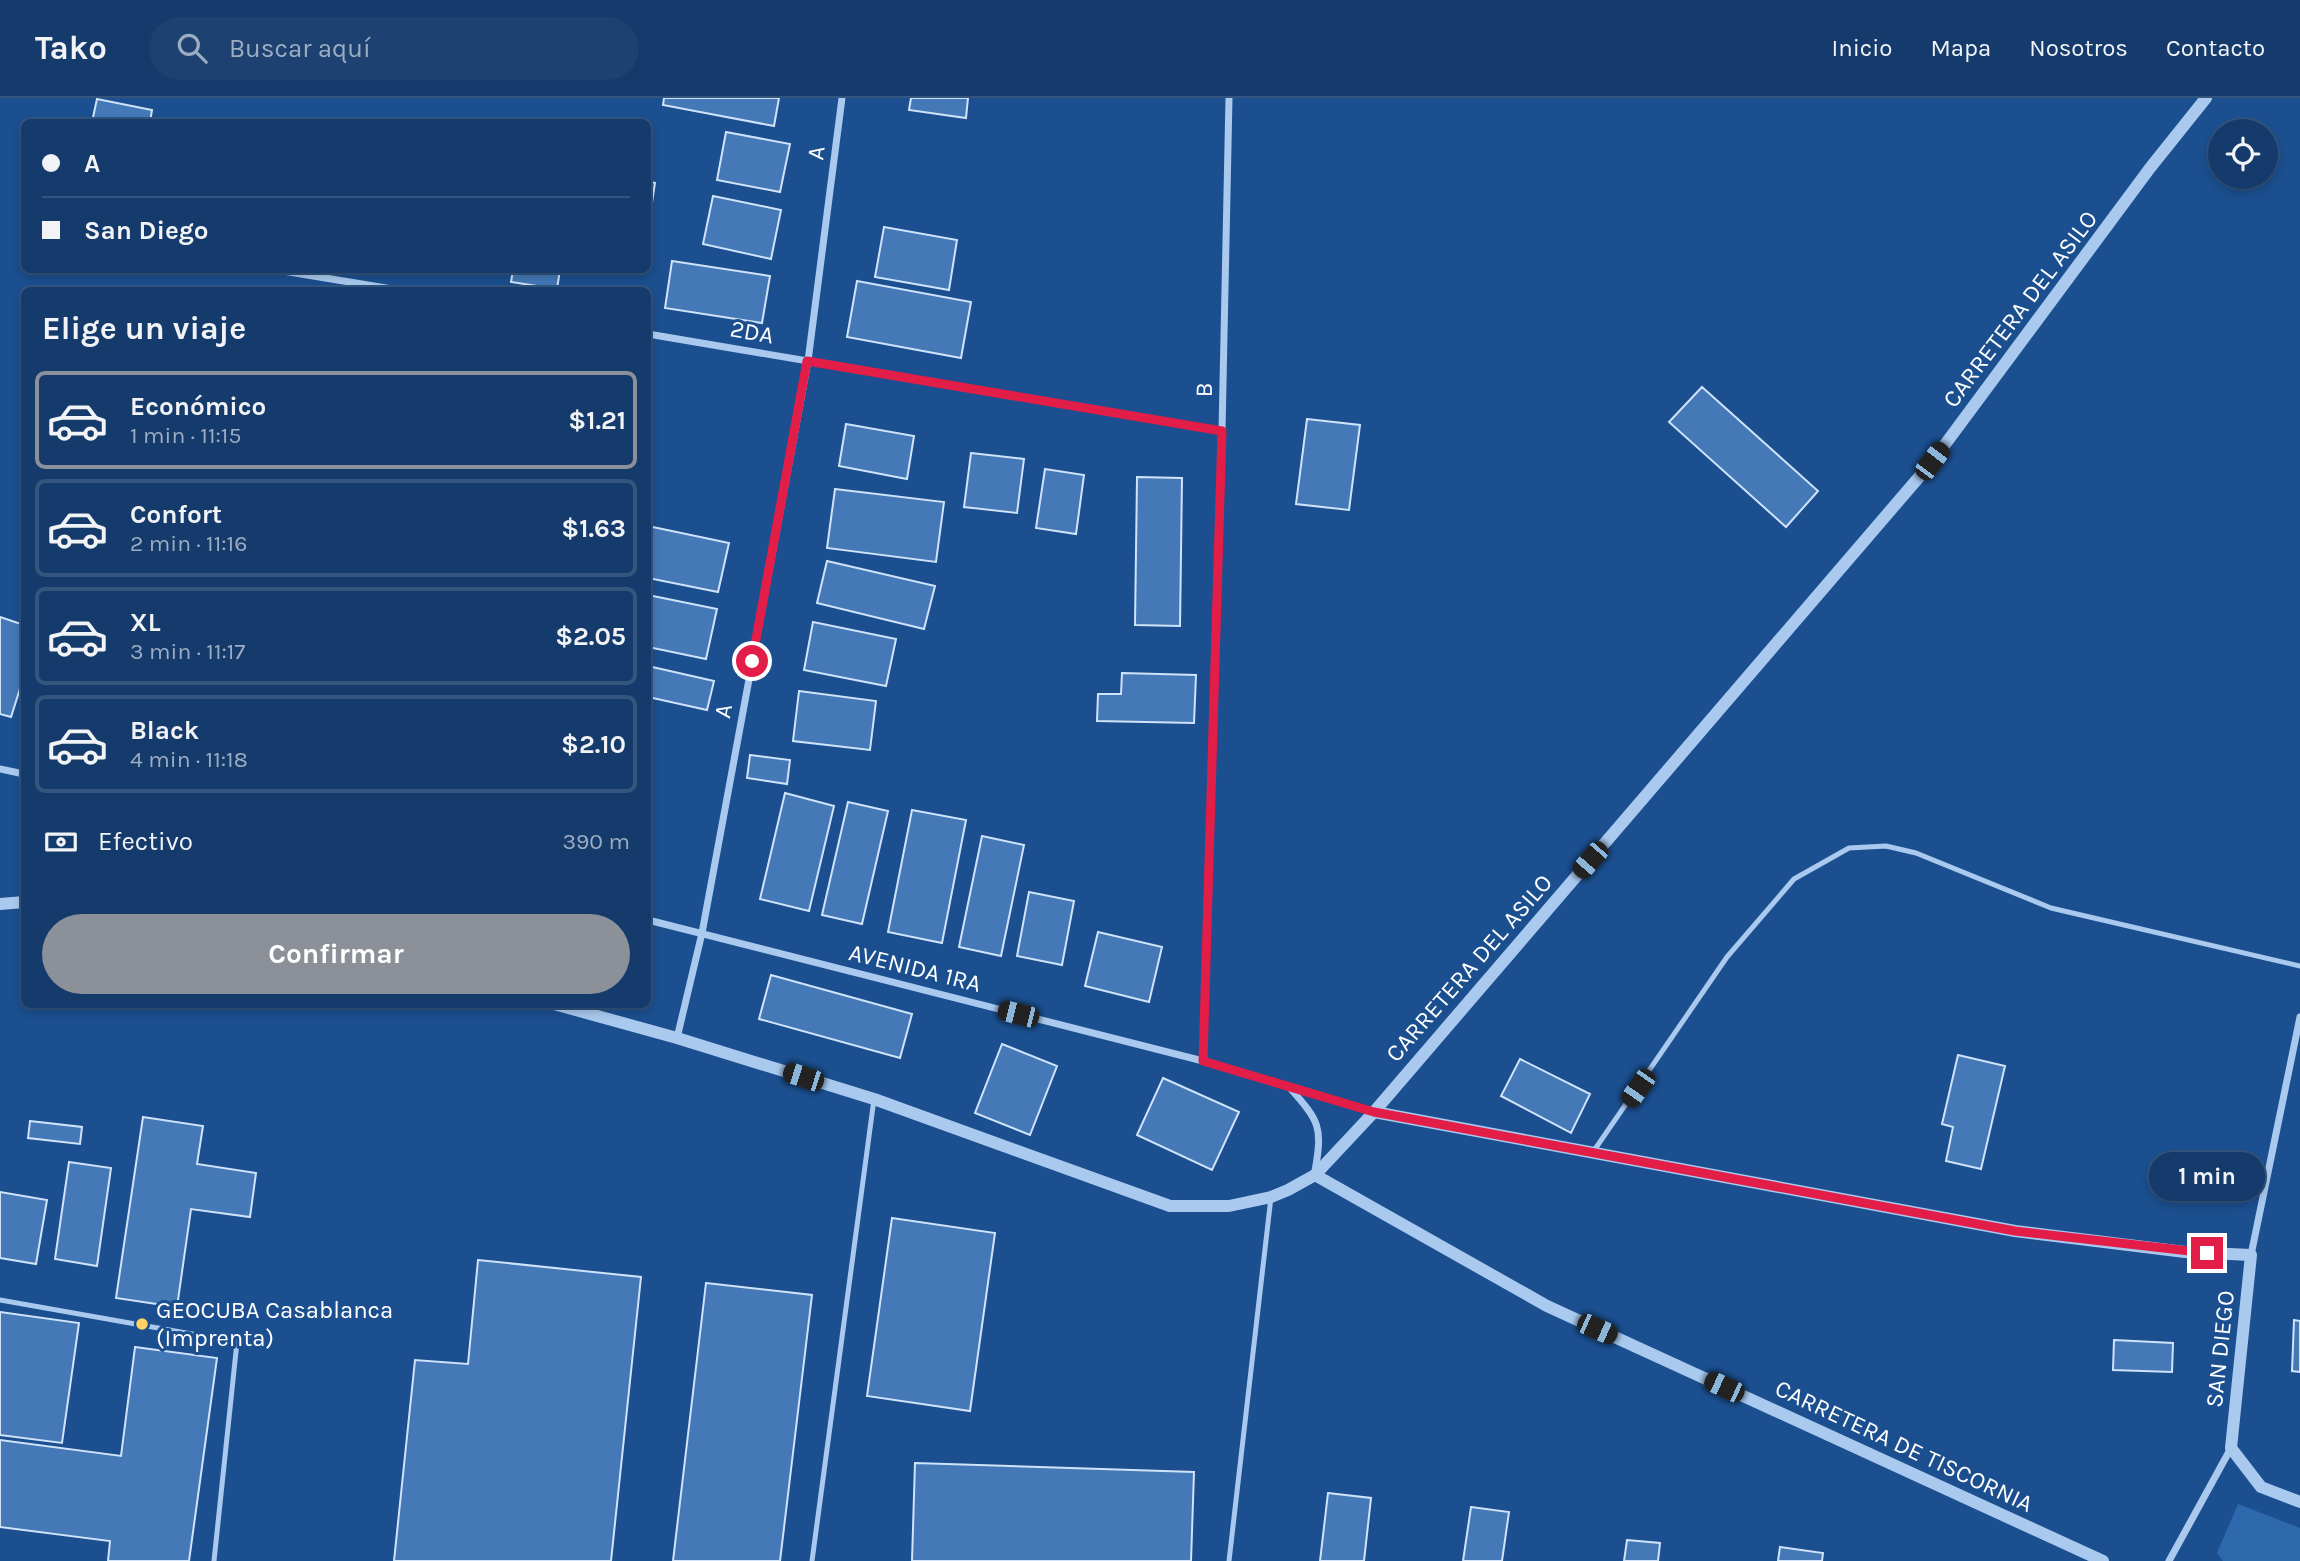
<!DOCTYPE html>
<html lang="es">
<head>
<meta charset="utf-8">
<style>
	:root { --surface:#143b6b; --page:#1d4271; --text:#f1f3f6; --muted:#9dadc1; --line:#33557e; --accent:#8c9099 }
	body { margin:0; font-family:Karla,sans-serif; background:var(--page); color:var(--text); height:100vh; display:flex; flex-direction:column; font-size:26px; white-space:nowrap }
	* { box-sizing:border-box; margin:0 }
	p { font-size:23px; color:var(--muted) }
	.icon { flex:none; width:38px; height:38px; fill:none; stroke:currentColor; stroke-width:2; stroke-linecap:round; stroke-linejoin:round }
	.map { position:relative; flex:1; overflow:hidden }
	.panel { position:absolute; left:21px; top:189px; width:630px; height:721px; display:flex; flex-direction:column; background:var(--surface); border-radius:10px; box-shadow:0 4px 10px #0003,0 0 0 2px var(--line) }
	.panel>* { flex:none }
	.top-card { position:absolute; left:21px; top:21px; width:630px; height:154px; border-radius:10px; box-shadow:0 4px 10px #0003,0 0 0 2px var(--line); display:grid; align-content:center; height:154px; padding:0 21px; background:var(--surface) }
	.fabs { position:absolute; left:2208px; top:21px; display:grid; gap:14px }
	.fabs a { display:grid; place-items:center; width:70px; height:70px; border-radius:50%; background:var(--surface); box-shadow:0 4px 10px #0003,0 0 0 2px var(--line); font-size:35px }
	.end { position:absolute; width:32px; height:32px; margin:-16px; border:9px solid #e11d48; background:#fff; box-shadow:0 0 0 4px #fff }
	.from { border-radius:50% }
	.bubble { position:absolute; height:49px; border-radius:24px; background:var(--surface); box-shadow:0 4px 10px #0003,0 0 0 2px var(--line); font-size:23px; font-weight:700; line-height:49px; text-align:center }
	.car { position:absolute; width:21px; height:42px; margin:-21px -10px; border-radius:9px; box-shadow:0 0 5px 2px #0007; background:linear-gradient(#222 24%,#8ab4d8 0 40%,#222 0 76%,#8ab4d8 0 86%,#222 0) }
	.top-card b { display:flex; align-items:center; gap:24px; height:66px; font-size:26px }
	.top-card b+b { border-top:2px solid var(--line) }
	.top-card i { width:18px; height:18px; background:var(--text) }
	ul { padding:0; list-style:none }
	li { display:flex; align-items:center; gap:21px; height:98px; margin:0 14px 10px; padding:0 7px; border:4px solid var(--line); border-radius:10px }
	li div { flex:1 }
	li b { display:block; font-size:26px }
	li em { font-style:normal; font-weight:700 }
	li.current { border-color:var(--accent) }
	li>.icon { width:63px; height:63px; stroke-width:1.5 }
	h2 { padding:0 21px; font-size:32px; line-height:84px }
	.pay { display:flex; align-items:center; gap:18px; height:77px; padding:0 21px; font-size:26px }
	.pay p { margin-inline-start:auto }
	.cta { display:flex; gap:14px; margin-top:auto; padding:14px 21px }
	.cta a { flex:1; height:80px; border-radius:42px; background:var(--accent); color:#fff; font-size:28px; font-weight:700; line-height:80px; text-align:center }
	header { display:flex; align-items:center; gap:42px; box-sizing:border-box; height:98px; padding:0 35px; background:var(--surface); border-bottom:2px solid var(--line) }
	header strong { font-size:33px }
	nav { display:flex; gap:38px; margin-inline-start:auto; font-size:24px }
	.search { width:490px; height:63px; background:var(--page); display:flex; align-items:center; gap:18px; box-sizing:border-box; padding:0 24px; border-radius:38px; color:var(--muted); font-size:26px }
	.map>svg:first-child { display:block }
	.green { fill:#2e69ad }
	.building { fill:#4478b7; stroke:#cfe3fa; stroke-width:2 }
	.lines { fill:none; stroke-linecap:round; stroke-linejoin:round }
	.service { stroke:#a9c9ee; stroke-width:5 }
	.minor { stroke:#a9c9ee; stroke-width:7 }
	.tertiary { stroke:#a9c9ee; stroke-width:12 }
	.route { stroke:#e11d48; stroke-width:9 }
	.poi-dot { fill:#ffd166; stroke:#1b4f8f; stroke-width:2.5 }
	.labels { text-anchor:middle; stroke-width:6; stroke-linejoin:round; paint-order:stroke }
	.street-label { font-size:24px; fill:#fff; stroke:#1b4f8f }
	.poi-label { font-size:24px; fill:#fff; stroke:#1b4f8f; text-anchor:start }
</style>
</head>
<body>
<header>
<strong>Tako</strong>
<div class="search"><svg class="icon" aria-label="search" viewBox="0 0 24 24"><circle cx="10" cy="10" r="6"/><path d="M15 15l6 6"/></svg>Buscar aquí</div>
<nav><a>Inicio</a><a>Mapa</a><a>Nosotros</a><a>Contacto</a></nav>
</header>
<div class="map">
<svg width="2300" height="1463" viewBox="0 0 2300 1463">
	<rect width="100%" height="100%" fill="#1b4f8f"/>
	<!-- green -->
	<path class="green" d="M 2238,1406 L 2300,1430 L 2300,1463 L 2223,1463 L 2217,1455 Z"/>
	<!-- building -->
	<path class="building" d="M 664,0 L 779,0 L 774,28 L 663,7 Z
		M 911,0 L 968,0 L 966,20 L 909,12 Z
		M 97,1 L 152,12 L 150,24 L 92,24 Z
		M 726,34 L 790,46 L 780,94 L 717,82 Z
		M 648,83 L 655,85 L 648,131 Z
		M 713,98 L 781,112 L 771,161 L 703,146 Z
		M 884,129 L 957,142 L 949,192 L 875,179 Z
		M 672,163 L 770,178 L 762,225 L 665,210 Z
		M 513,172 L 560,172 L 557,191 L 511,184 Z
		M 857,183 L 971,204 L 961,260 L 847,239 Z
		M 1702,289 L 1818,393 L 1786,429 L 1669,324 Z
		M 1307,321 L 1360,327 L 1349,412 L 1296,406 Z
		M 846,326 L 914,338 L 907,381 L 839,368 Z
		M 971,355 L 1024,361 L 1017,415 L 964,409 Z
		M 1045,371 L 1084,377 L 1076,436 L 1036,430 Z
		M 1137,379 L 1182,380 L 1180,528 L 1135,527 Z
		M 835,391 L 944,404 L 936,464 L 827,450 Z
		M 648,428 L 729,445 L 718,494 L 648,480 Z
		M 827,463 L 935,488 L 924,531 L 817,505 Z
		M 648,497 L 717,511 L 706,561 L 648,549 Z
		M 0,519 L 24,527 L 24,578 L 11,619 L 0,616 Z
		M 813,524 L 896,541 L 886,588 L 804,572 Z
		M 648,568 L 714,583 L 707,612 L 648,599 Z
		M 1122,575 L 1196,577 L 1194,625 L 1097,623 L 1098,596 L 1121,596 Z
		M 799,593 L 876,603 L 870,652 L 793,643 Z
		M 750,657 L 790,662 L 787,686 L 747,680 Z
		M 785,695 L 834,708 L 809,813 L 760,801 Z
		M 848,704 L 888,713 L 862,826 L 822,817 Z
		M 912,712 L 966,722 L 942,845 L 888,834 Z
		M 982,738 L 1024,747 L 1001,858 L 959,849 Z
		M 1029,794 L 1074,803 L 1062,867 L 1017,858 Z
		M 1098,834 L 1162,849 L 1149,904 L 1085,888 Z
		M 771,877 L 912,916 L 900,960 L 759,921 Z
		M 1002,946 L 1057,968 L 1030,1037 L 975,1015 Z
		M 1958,957 L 2005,968 L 1981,1071 L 1946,1063 L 1953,1029 L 1942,1026 Z
		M 1520,961 L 1590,996 L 1571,1035 L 1501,998 Z
		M 1163,980 L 1239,1014 L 1212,1072 L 1137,1037 Z
		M 143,1019 L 203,1028 L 197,1066 L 256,1075 L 250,1119 L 191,1111 L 177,1209 L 116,1200 Z
		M 30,1023 L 82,1029 L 80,1046 L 28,1040 Z
		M 69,1064 L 111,1070 L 97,1168 L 55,1161 Z
		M 0,1094 L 47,1102 L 36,1166 L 0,1160 Z
		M 892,1120 L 995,1135 L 970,1313 L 867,1298 Z
		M 478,1162 L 641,1179 L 611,1463 L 394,1463 L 415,1262 L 468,1266 Z
		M 706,1185 L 812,1197 L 780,1463 L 673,1463 Z
		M 0,1214 L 79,1225 L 62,1345 L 0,1337 Z
		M 2294,1222 L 2300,1223 L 2300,1274 L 2292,1273 Z
		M 2114,1242 L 2173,1245 L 2172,1274 L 2113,1272 Z
		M 135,1249 L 217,1260 L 189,1463 L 108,1463 L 110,1443 L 0,1429 L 0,1342 L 121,1358 Z
		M 915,1365 L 1194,1374 L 1191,1463 L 912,1463 Z
		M 1328,1395 L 1371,1400 L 1364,1463 L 1320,1463 Z
		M 1471,1409 L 1509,1414 L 1502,1463 L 1463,1463 Z
		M 1627,1442 L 1660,1445 L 1658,1463 L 1624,1463 Z
		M 1780,1449 L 1823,1455 L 1822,1463 L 1778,1463 Z"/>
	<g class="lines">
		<!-- service -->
		<path class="service" d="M 1593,1054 L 1727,859 L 1794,781 L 1849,750 L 1886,748 L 1916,755 L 2051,810 L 2300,868
			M 0,1202 L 237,1244 L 214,1463
			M 812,1463 L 874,1001
			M 1229,1463 L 1271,1099"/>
		<!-- minor -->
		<path class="minor" d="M 277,172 L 398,192
			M 648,236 L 1222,333
			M 0,671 L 24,676
			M 648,822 L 1203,963 L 1374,1014
			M 677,940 L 702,835 L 808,263 L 842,0
			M 1203,963 L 1222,333 L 1229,0
			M 1290,990 C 1319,1023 1323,1028 1315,1073
			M 2251,1157 L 2300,919
			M 2169,1463 L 2231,1350"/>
		<!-- tertiary -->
		<path class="tertiary" d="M 0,806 L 24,804
			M 554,906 L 677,940 L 874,1001 L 1170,1108 L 1229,1108 L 1271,1099 L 1288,1092 L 1315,1077 L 1374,1014 L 1932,364 L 2150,70 L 2206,0
			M 1374,1014 L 2015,1133 L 2185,1154 L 2251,1157 L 2231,1350 L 2261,1389 L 2300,1404
			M 1315,1077 L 1547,1208 L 2103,1463"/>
	</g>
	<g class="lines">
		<!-- route -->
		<path class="route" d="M 752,563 L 807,263 L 1222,333 L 1203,963 L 1374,1014 L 2015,1133 L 2207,1155"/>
	</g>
	<!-- markers -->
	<circle class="poi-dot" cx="142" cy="1226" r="7"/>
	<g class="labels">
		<!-- street labels -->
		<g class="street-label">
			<text transform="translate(816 55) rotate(-83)" y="8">A</text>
			<text transform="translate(2020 211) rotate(-53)" y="8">CARRETERA DEL ASILO</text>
			<text transform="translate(752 234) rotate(10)" y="8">2DA</text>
			<text transform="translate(1204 292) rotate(-89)" y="8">B</text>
			<text transform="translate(723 613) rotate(-80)" y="8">A</text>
			<text transform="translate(915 870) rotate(14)" y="8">AVENIDA 1RA</text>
			<text transform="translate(1469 870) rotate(-49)" y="8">CARRETERA DEL ASILO</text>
			<text transform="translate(2220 1251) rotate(-84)" y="8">SAN DIEGO</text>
			<text transform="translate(1904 1348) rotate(25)" y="8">CARRETERA DE TISCORNIA</text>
		</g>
		<!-- poi labels -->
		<g class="poi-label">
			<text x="156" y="1220">GEOCUBA Casablanca<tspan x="156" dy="28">(Imprenta)</tspan></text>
		</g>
	</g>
</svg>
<div class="fabs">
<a><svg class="icon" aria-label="locate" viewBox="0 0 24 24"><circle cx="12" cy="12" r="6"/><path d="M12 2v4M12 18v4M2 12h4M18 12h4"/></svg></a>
</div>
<i class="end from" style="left:752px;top:563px"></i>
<i class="end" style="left:2207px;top:1155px"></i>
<div class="bubble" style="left:2149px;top:1054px;width:116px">1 min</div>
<i class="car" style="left:1932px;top:363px;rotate:37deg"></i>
<i class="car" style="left:1590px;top:762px;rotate:221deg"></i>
<i class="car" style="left:1018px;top:916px;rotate:284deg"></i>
<i class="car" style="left:803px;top:979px;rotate:288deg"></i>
<i class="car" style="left:1638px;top:990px;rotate:215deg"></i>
<i class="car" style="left:1597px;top:1231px;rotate:114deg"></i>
<i class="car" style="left:1724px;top:1289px;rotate:295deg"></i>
<div class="top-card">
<b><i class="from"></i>A</b>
<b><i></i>San Diego</b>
</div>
<section class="panel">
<h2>Elige un viaje</h2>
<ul>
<li class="current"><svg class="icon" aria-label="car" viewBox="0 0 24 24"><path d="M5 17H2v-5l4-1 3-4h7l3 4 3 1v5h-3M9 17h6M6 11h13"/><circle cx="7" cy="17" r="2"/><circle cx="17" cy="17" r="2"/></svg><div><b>Económico</b><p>1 min · 11:15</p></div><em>$1.21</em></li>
<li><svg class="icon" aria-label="car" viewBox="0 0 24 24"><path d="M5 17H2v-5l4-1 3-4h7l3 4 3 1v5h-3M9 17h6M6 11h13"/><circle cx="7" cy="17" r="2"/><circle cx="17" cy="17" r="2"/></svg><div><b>Confort</b><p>2 min · 11:16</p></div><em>$1.63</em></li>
<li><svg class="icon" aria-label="car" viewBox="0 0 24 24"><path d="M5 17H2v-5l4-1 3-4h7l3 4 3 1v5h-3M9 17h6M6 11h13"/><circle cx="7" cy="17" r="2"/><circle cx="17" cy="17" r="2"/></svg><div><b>XL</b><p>3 min · 11:17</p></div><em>$2.05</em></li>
<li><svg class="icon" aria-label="car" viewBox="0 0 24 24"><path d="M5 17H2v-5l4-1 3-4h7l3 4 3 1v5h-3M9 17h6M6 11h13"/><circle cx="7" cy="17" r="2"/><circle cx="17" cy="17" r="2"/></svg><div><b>Black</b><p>4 min · 11:18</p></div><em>$2.10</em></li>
</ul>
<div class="pay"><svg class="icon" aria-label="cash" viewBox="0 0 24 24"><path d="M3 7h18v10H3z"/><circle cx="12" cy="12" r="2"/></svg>Efectivo<p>390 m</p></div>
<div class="cta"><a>Confirmar</a></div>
</section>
</div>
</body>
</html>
